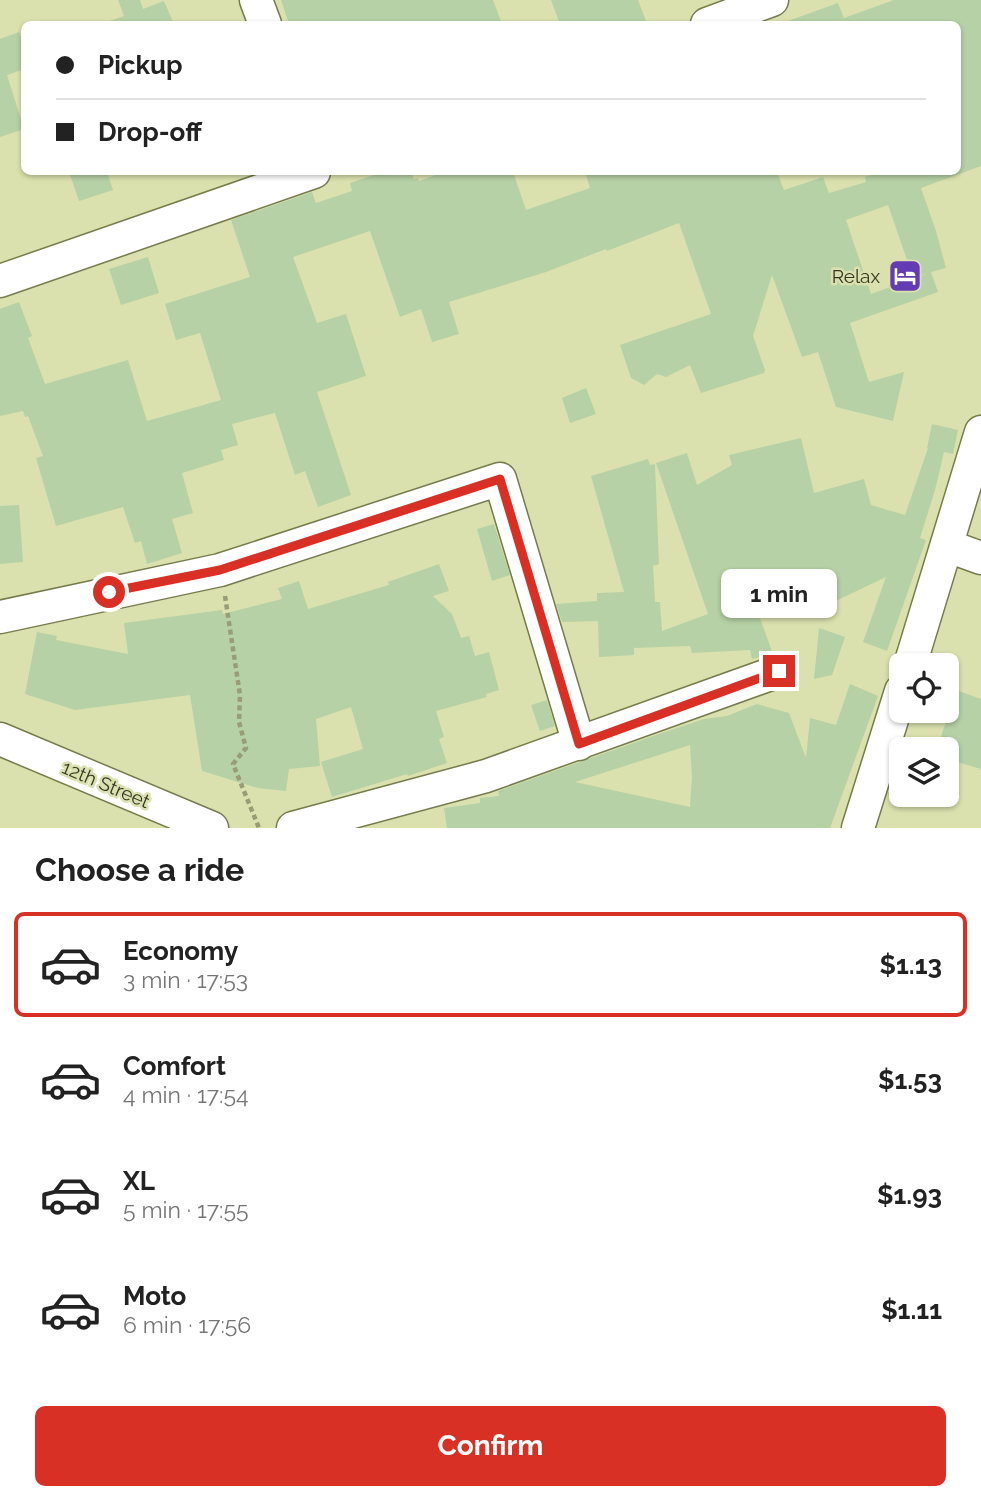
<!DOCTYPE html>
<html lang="en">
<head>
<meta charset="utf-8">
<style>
	:root { --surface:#fff; --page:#f2f2f2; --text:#222; --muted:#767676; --line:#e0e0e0; --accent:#d93025 }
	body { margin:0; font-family:Raleway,sans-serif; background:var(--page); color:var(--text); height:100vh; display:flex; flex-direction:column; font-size:26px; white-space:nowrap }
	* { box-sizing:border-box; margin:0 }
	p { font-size:23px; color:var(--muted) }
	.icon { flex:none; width:38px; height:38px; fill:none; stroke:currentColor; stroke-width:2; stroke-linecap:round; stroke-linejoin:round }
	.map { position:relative; height:828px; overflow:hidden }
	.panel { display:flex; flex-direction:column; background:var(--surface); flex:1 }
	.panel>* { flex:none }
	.banner { position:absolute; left:21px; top:21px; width:940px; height:154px; border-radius:10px; box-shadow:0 2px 5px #0004; display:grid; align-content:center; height:154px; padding:0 35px; background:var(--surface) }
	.fabs { position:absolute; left:889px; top:653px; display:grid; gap:14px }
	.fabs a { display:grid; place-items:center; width:70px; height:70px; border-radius:10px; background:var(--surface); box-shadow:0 2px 5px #0004; font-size:35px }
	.end { position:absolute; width:32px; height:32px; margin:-16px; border:9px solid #d93025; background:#fff; box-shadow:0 0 0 4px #fff }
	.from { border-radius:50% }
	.bubble { position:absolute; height:49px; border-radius:10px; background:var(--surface); box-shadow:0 2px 5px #0004; font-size:23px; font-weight:700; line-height:49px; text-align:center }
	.banner b { display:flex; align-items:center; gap:24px; height:66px; font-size:26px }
	.banner b+b { border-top:2px solid var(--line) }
	.banner i { width:18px; height:18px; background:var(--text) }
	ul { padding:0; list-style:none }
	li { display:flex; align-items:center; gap:21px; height:105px; margin:0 14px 10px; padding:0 21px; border:4px solid transparent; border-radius:10px }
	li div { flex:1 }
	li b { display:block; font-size:26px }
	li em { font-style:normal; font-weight:700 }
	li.active { border-color:var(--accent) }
	li>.icon { width:63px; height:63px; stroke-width:1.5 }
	h2 { padding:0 35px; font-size:32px; line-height:84px }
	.button { display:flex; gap:14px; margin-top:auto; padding:14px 35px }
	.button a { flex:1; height:80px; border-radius:10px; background:var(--accent); color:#fff; font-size:28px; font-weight:700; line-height:80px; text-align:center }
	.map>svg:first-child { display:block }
	.building { fill:#b6d1a5; fill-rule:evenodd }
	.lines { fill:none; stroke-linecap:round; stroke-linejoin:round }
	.minor-casing { stroke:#767b4c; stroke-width:35 }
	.path { stroke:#989d76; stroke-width:4.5; stroke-dasharray:5 3.5; stroke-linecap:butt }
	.minor { stroke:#fff; stroke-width:32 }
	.route { stroke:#d93025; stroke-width:9 }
	.labels { text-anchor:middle; stroke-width:5; stroke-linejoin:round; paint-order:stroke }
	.poi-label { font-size:19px; fill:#363824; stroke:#dae1ae; text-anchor:end }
	.street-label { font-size:19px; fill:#363824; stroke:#dae1ae }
</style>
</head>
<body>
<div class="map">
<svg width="981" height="828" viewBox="0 0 981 828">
	<rect width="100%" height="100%" fill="#dae1ae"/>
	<!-- building -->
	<path class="building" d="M 118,0 L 140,0 L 143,9 L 164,1 L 174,24 L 107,24 L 107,22 L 124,16 Z
		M 281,0 L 493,0 L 502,24 L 289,24 Z
		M 551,0 L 638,0 L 647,24 L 560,24 Z
		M 894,0 L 981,0 L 981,166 L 921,188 L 936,231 L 946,268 L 931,272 L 938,292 L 850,323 L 869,382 L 904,372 L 893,421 L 836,407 L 818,352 L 802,357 L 772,275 L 753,336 L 765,370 L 764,373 L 701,393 L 690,365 L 666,377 L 657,374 L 644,385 L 631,378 L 620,345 L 711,314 L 679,223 L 607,251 L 606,249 L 546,272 L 449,302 L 459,334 L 432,342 L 421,309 L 400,317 L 370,231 L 293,257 L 317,323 L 346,314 L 366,376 L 317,392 L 351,495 L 318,507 L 305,471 L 295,475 L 275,413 L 232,424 L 238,445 L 221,450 L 224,460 L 182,473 L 193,513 L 172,519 L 182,553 L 147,564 L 141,541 L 135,543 L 123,507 L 56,526 L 36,458 L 43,456 L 28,416 L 25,417 L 23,411 L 0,416 L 0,309 L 19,302 L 32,336 L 28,338 L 45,384 L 128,360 L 147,421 L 221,400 L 200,333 L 176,340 L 165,304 L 250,277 L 231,220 L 312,192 L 316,203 L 352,191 L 350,183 L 383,172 L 411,172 L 414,179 L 418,178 L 419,181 L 444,172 L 513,172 L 526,210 L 590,188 L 585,172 L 777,172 L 784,190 L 823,177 L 829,193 L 866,182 L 865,177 L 880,172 L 957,172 L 957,24 L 786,24 L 785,22 L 838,3 L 844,18 ZM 888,205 L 913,277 L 926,274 L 871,294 L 846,220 Z
		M 19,32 L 24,47 L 24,69 L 7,75 L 24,129 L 0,137 L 0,39 Z
		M 69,172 L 107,172 L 113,190 L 79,201 Z
		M 148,257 L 159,293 L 121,305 L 109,269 Z
		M 586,388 L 596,414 L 570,423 L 562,398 Z
		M 932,424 L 958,430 L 953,454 L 944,452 L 935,490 L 920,538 L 926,540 L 887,651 L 863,642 L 886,577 L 819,609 L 808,581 L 753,599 L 773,654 L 752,659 L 750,650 L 692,653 L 690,646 L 634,648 L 634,655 L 599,657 L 598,621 L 562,622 L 556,604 L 597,601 L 597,593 L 624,592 L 591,476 L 648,459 L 650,465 L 655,464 L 659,564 L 653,566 L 655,602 L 660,602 L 662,631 L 708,614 L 656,463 L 687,453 L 697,485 L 732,465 L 729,455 L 801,438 L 814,493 L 864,479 L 871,505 L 905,515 L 928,448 L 927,448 Z
		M 19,505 L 23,562 L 0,564 L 0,506 Z
		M 494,524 L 510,575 L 492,581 L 477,529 Z
		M 439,564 L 449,591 L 433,596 L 452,614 L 461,638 L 469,636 L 475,656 L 489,652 L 499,690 L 486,694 L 487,697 L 436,711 L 444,737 L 439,739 L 447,763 L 408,776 L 407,774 L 332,797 L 321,762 L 363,749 L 351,707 L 316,719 L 320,766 L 289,769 L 286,791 L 258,788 L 202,771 L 190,695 L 75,710 L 25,694 L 37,632 L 57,636 L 56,640 L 128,654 L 124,623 L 222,610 L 223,614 L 282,599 L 278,588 L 299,581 L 308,609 L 389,585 L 388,582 Z
		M 819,628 L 845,637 L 832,675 L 814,679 Z
		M 850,684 L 878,696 L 830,828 L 447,828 L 444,808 L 480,803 L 480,798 L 499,796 L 498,791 L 656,735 L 704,719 L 727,716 L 757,704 L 789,713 L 806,758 L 810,718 L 836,725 ZM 690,745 L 692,777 L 690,807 L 575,782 Z
		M 956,690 L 981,699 L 981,769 L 947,759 L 947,749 L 937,749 Z
		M 547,700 L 555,726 L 540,731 L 531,705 Z"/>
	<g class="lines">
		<defs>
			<path id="minor" d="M 256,0 L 265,24
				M 707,24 L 772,0
				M 0,281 L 314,172
				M 948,546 L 981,558
				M 0,617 L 220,570 L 500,479 L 579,744
				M 910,665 L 981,432
				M 0,739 L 212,828
				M 293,828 L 486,776 L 779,671
				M 858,828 L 901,691"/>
		</defs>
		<!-- minor casing -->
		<use href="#minor" class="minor-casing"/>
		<!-- path -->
		<path class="path" d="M 225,596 L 240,695 L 239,722 L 246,748 L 233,764 L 259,828"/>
		<!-- minor -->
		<use href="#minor" class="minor"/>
	</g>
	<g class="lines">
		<!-- route -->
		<path class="route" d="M 109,592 L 220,570 L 500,479 L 579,744 L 779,671"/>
	</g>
	<!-- icons -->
	<defs>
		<symbol id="hotel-square" viewBox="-11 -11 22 22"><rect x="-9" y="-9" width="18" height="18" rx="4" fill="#633bb3" stroke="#dae1ae"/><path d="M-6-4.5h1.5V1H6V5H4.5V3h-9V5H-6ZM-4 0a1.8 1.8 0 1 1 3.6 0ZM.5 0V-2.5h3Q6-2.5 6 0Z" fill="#fff"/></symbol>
	</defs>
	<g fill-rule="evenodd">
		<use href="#hotel-square" x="886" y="257" width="38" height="38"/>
	</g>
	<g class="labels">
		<!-- poi labels -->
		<g class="poi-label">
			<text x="880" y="283">Relax</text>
		</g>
		<!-- street labels -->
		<g class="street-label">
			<text transform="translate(106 784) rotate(23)" y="7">12th Street</text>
		</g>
	</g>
</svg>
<div class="fabs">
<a><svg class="icon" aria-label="locate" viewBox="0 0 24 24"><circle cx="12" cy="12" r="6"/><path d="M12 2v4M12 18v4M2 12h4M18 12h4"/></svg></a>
<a><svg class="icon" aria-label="layers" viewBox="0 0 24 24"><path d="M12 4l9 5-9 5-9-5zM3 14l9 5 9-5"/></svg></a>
</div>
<i class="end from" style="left:109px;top:592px"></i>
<i class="end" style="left:779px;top:671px"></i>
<div class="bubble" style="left:721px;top:569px;width:116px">1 min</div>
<div class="banner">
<b><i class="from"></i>Pickup</b>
<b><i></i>Drop-off</b>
</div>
</div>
<section class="panel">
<h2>Choose a ride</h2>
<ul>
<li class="active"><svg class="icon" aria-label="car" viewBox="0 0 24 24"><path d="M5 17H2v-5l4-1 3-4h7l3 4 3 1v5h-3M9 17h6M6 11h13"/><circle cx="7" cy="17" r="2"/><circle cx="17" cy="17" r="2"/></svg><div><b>Economy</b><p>3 min · 17:53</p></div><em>$1.13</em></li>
<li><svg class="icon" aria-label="car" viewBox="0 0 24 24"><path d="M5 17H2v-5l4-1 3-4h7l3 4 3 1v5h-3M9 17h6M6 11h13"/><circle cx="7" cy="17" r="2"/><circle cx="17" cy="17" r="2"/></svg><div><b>Comfort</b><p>4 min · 17:54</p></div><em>$1.53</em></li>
<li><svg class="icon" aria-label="car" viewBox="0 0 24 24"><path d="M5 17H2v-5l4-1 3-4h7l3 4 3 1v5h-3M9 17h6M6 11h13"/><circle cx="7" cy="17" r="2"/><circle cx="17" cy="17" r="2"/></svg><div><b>XL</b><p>5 min · 17:55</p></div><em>$1.93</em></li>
<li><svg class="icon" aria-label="car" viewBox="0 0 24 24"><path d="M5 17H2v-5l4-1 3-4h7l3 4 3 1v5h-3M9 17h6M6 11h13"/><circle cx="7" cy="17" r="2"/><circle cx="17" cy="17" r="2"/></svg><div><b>Moto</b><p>6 min · 17:56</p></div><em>$1.11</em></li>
</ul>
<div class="button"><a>Confirm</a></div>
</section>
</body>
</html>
